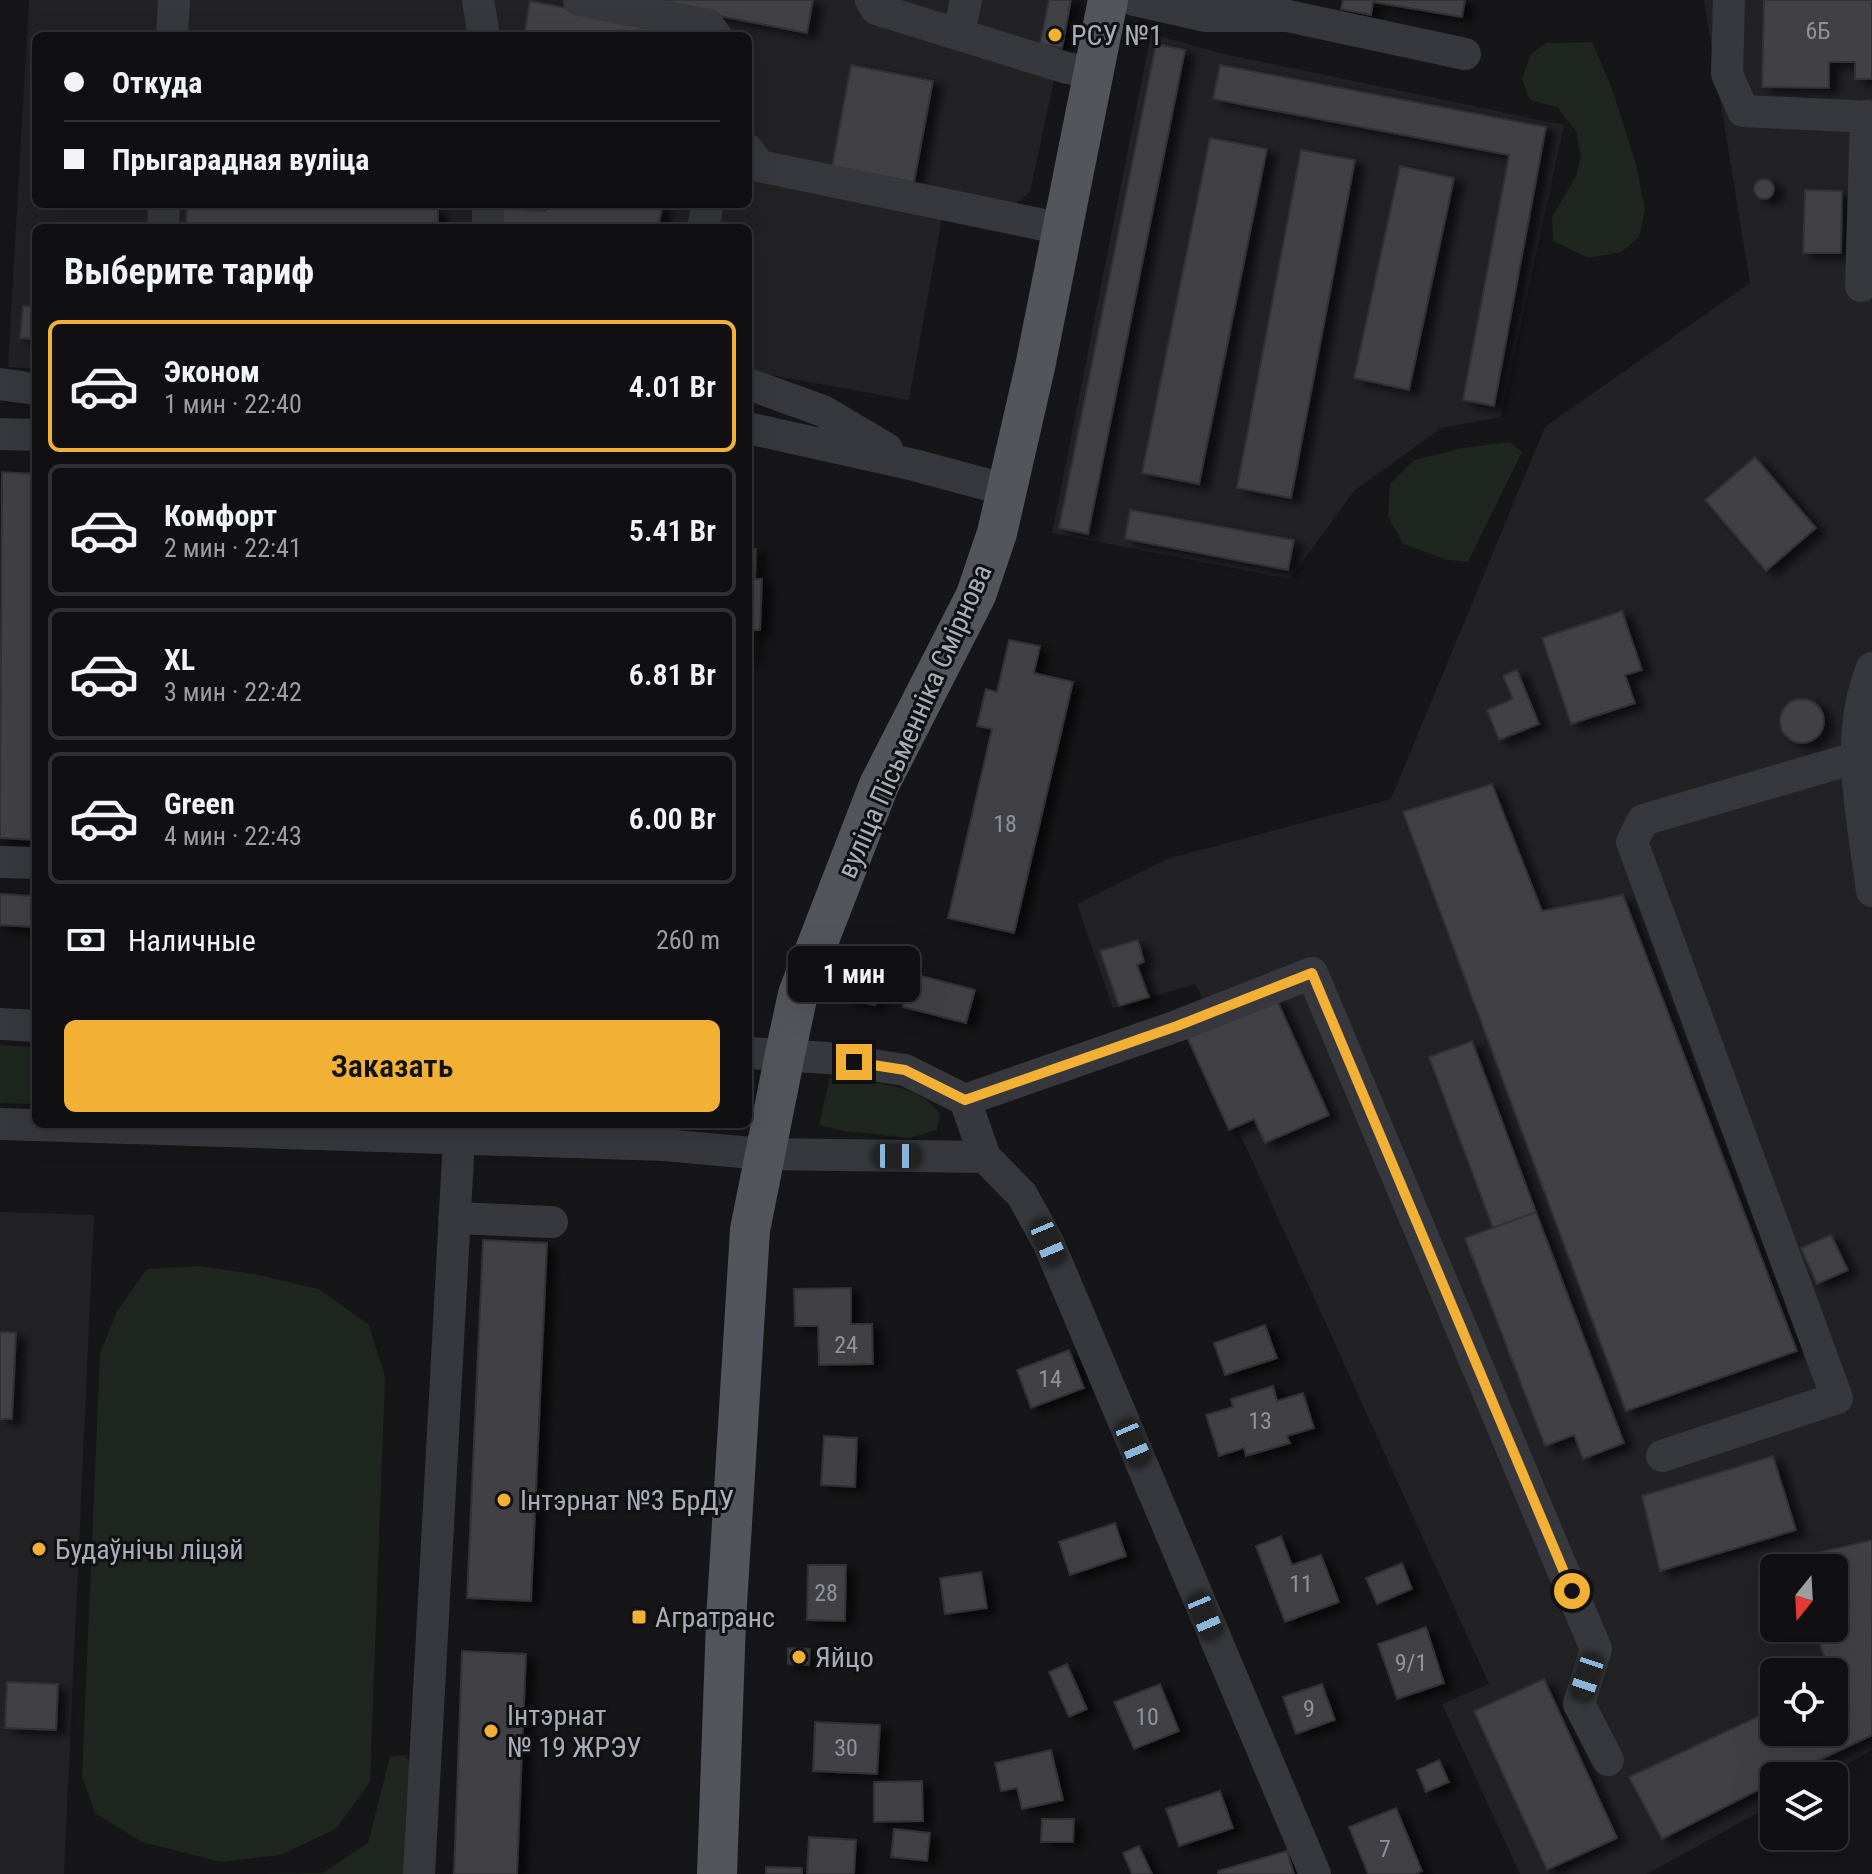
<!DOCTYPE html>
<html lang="ru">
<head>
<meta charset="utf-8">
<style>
	:root { --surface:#101012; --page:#1e1e20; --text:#f1f3f6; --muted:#9c9d9f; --line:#303032; --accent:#f2b134 }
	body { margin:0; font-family:"Roboto Condensed",sans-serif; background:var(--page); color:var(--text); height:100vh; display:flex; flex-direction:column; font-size:30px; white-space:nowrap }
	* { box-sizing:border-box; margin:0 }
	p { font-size:26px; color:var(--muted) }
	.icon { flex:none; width:44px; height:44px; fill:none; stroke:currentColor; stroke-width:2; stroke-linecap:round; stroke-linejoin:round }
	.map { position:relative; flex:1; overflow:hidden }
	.side { position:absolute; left:32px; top:224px; width:720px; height:904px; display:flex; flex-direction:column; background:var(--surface); border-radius:12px; box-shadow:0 8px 32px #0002,0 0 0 2px var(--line) }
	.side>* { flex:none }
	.guide { position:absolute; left:32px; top:32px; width:720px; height:176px; border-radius:12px; box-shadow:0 8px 32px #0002,0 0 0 2px var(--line); display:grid; align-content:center; height:176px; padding:0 32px; background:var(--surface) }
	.needle { width:52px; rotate:198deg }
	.tools { position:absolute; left:1760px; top:1554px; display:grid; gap:16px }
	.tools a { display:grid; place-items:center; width:88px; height:88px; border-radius:12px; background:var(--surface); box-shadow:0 8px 32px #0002,0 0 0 2px var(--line); font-size:40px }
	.end { position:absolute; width:36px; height:36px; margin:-18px; border:10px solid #f2b134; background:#111; box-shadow:0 0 0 4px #111 }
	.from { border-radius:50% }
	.bubble { position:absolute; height:56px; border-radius:12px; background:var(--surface); box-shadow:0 8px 32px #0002,0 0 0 2px var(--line); font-size:26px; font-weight:600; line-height:56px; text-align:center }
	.car { position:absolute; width:24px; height:48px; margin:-24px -12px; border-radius:10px; box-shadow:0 0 6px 2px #0007; background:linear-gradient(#222 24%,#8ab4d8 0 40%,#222 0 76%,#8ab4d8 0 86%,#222 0) }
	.guide b { display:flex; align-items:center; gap:28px; height:76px; font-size:30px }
	.guide b+b { border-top:2px solid var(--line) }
	.guide i { width:20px; height:20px; background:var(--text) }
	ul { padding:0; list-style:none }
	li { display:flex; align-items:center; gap:24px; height:132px; margin:0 16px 12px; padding:0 16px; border:4px solid var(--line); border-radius:12px }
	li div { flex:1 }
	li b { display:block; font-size:30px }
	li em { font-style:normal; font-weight:600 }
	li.selected { border-color:var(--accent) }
	li>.icon { width:72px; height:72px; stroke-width:1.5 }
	h2 { padding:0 32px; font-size:36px; line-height:96px }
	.pay { display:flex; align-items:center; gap:20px; height:88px; padding:0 32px; font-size:30px }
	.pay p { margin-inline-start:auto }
	.cta { display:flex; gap:16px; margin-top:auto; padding:16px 32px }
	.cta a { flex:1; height:92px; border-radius:12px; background:var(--accent); color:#111; font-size:32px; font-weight:600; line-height:92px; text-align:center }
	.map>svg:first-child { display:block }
	.built { fill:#222225; fill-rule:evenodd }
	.green { fill:#1e261f }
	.building { fill:#404145; stroke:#303034; stroke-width:2; filter:url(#shadow) }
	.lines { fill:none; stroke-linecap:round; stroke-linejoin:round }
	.minor { stroke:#37383d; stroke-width:32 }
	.major { stroke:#53555c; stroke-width:40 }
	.route { stroke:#f2b134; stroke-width:10 }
	.poi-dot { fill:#f2b134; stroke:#111113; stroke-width:3 }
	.labels { text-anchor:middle; stroke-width:6; stroke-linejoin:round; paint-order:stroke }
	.number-label { font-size:24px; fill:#8e929b }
	.poi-label { font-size:28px; fill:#a8adb8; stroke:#111113; text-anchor:start }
	.street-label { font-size:28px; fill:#a8adb8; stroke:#111113 }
</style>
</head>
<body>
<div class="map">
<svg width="1872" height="1874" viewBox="0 0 1872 1874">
	<defs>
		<filter id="shadow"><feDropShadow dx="9" dy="5" stdDeviation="4" flood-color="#0009"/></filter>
	</defs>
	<rect width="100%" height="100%" fill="#161618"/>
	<!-- built -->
	<path class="built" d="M 29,0 L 1071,0 L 1030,192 L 1016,203 L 947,190 L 909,400 L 748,371 L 748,228 L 36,228 L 36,369 L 8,367 ZM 36,36 L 748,36 L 748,204 L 36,204 Z
		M 1704,0 L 1872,0 L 1872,1750 L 1826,1776 L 1774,1776 L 1774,1804 L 1647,1874 L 1520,1874 L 1442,1704 L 1489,1684 L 1237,1127 L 1229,1130 L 1187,1037 L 1206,1005 L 1195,984 L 1113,1008 L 1077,904 L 1167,859 L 1391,799 L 1545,427 L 1750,283 ZM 1774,1568 L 1834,1568 L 1834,1628 L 1774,1628 ZM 1774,1672 L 1834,1672 L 1834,1732 L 1774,1732 Z
		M 1151,34 L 1220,53 L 1564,125 L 1501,417 L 1441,428 L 1354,491 L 1290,579 L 1052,533 Z
		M 0,1212 L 94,1215 L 64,1874 L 0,1874 Z"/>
	<!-- green -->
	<path class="green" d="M 1592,42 L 1611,86 L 1636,164 L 1645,209 L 1639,237 L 1621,252 L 1588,258 L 1553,241 L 1552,217 L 1576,176 L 1581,157 L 1576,131 L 1557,107 L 1530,100 L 1522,79 L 1531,54 L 1546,43 Z
		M 1510,442 L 1522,452 L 1468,562 L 1448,560 L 1403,544 L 1388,516 L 1390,484 L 1414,460 L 1463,448 Z
		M 0,1045 L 36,1047 L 36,1104 L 0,1103 Z
		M 830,1077 C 866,1082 918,1082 940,1114 L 937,1130 L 910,1138 L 844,1131 L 819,1125 Z
		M 198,1266 L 254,1274 L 319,1289 L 369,1325 L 385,1377 L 370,1782 L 336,1829 L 280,1855 L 221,1862 L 142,1842 L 95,1813 L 82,1776 L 100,1354 L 117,1311 L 147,1269 Z
		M 405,1755 L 415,1771 L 409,1874 L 263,1874 L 323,1873 L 368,1843 L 390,1757 Z"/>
	<!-- building -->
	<path class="building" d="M 637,0 L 813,0 L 807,33 Z
		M 1049,0 L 1071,0 L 1062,48 L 1040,44 Z
		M 1343,0 L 1465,0 L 1462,17 L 1373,2 L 1371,15 L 1341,9 Z
		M 1764,0 L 1872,0 L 1872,79 L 1855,79 L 1855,62 L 1829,62 L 1829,88 L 1762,87 Z
		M 530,1 L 699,34 L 524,36 Z
		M 1156,44 L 1185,50 L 1088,534 L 1059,528 Z
		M 851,65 L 933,81 L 914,182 L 832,167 Z
		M 1220,65 L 1546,127 L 1494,406 L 1463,400 L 1509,155 L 1213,99 Z
		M 1210,138 L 1267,149 L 1199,484 L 1142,473 Z
		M 1301,150 L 1355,160 L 1291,498 L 1237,488 Z
		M 1400,166 L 1454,178 L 1409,390 L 1354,378 Z
		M1754 189a10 10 0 1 1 20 0a10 10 0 1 1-20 0Z
		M 1805,190 L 1842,191 L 1841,253 L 1803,253 Z
		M 187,204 L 424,204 L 424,208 L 438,209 L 438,228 L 186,228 Z
		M 547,204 L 663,204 L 658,228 L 501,226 L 501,208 L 545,211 Z
		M 23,306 L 36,307 L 36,339 L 20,338 Z
		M 1755,457 L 1816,528 L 1766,571 L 1705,500 Z
		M 2,472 L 36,474 L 36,840 L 0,838 Z
		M 1130,510 L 1294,540 L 1288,570 L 1125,539 Z
		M 748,549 L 756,549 L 755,579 L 762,579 L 760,630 L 752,630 L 751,658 L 748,658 Z
		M 1622,611 L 1642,670 L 1625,675 L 1635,703 L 1571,724 L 1542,638 Z
		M 1009,640 L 1040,646 L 1034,673 L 1073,682 L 1014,933 L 948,918 L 992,729 L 977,726 L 986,689 L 997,692 Z
		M 1517,670 L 1539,724 L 1499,740 L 1487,710 L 1513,699 L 1503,676 Z
		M1780 721a22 22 0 1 1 44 0a22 22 0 1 1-44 0Z
		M 1492,784 L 1542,911 L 1623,895 L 1797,1351 L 1626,1411 L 1403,812 Z
		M 0,894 L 34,896 L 33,927 L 0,925 Z
		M 1138,940 L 1144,962 L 1137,965 L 1149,997 L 1119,1006 L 1100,951 Z
		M 899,970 L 975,990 L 966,1023 L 903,1007 L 906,996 L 893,992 Z
		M 853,980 L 880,986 L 875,1005 L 848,999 Z
		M 1276,998 L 1329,1115 L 1265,1143 L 1254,1119 L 1229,1130 L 1187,1037 Z
		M 1472,1041 L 1536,1212 L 1493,1228 L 1429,1057 Z
		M 1536,1212 L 1624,1443 L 1583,1459 L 1574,1435 L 1545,1446 L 1465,1238 Z
		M 1831,1235 L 1848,1270 L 1817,1284 L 1801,1248 Z
		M 483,1240 L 547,1243 L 531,1601 L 467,1598 Z
		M 851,1288 L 851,1324 L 872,1324 L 873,1364 L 819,1365 L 818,1326 L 795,1326 L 794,1289 Z
		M 1265,1325 L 1277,1358 L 1225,1375 L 1214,1343 Z
		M 0,1332 L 16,1333 L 12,1419 L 0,1419 Z
		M 1069,1350 L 1084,1388 L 1031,1408 L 1017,1370 Z
		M 1273,1386 L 1277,1401 L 1303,1393 L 1314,1428 L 1287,1436 L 1290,1443 L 1246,1456 L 1244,1448 L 1219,1456 L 1206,1415 L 1233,1407 L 1231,1399 Z
		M 824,1436 L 857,1438 L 855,1487 L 821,1485 Z
		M 1773,1456 L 1796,1530 L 1660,1571 L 1642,1496 Z
		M 1115,1523 L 1126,1556 L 1070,1575 L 1059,1542 Z
		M 1281,1536 L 1292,1565 L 1321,1555 L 1339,1602 L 1285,1622 L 1256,1546 Z
		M 1872,1540 L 1872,1735 L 1786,1776 L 1774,1776 L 1774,1782 L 1662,1839 L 1629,1777 L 1774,1709 L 1774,1732 L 1834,1732 L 1834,1672 L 1829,1672 L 1815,1628 L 1834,1628 L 1834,1568 L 1797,1568 L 1794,1558 Z
		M 1402,1563 L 1412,1589 L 1377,1604 L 1366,1578 Z
		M 808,1565 L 846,1565 L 845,1621 L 807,1620 Z
		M 981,1572 L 987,1608 L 945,1614 L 940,1578 Z
		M 1426,1627 L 1444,1683 L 1397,1699 L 1378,1644 Z
		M 788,1648 L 810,1649 L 809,1665 L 788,1664 Z
		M 462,1651 L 526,1654 L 517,1874 L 454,1874 Z
		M 1067,1664 L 1087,1709 L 1069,1717 L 1049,1672 Z
		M 1544,1679 L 1617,1838 L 1547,1870 L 1474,1711 Z
		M 7,1682 L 58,1684 L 56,1730 L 5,1728 Z
		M 1160,1684 L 1179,1731 L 1134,1749 L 1114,1702 Z
		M 1322,1684 L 1335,1720 L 1296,1734 L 1283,1697 Z
		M 815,1722 L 880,1725 L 877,1774 L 813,1771 Z
		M 1051,1750 L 1063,1800 L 1022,1809 L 1017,1788 L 1001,1791 L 995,1763 Z
		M 1439,1760 L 1449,1782 L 1426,1792 L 1417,1770 Z
		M 922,1781 L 923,1821 L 874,1822 L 874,1782 Z
		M 1220,1791 L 1233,1828 L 1179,1846 L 1166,1809 Z
		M 1396,1808 L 1422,1871 L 1415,1874 L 1368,1874 L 1349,1827 Z
		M 1042,1819 L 1074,1819 L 1073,1842 L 1041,1842 Z
		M 894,1829 L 930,1833 L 927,1861 L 891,1857 Z
		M 809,1837 L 856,1840 L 854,1874 L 807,1874 Z
		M 1139,1846 L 1152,1874 L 1132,1874 L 1123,1853 Z
		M 1287,1851 L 1294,1874 L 1218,1874 L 1218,1871 Z
		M 766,1867 L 802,1868 L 802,1874 L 766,1874 Z"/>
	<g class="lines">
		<!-- minor -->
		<path class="minor" d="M 478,0 L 484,36
			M 579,0 L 708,25 L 716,36
			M 871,0 L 876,9 L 1067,68 L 1094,72
			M 1134,0 L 1205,16 L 1288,16 L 1465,54
			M 1729,0 L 1727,74 L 1743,111 L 1872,117
			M 959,33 L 966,0
			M 172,36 L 174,0
			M 748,150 L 759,166 L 1063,229
			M 163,228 L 164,204
			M 488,228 L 488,204
			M 703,228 L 708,204
			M 1861,286 L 1866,116
			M 0,384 L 36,389
			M 748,384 L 823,411 L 887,449
			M 748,428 L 914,465 L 1007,490
			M 0,434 L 36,435
			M 1872,668 C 1843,738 1863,818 1872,891
			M 0,862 L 36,863
			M 0,1024 L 36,1026
			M 748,1053 L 828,1058 L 905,1070 L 965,1100 L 985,1157 L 1022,1195 L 1048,1242 L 1315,1874
			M 965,1100 L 1177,1026 L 1312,973 L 1596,1649 L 1579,1704 L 1608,1760
			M 0,1124 L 664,1145 L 764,1154 L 985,1157
			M 454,1218 L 552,1222
			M 1662,1456 L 1837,1398 L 1632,842 L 1643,820 L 1855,758
			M 419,1874 L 459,1139"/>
		<!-- major -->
		<path class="major" d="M 717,1874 L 726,1621 L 750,1230 L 785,1054 L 798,994 L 879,785 L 976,595 L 997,533 L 1035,367 L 1108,0"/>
	</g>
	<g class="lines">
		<!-- route -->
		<path class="route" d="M 854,1062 L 905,1070 L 965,1100 L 1177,1026 L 1312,973 L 1572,1591"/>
	</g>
	<!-- markers -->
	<g class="poi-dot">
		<circle cx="1055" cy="35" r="8"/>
		<circle cx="504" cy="1500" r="8"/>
		<circle cx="39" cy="1549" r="8"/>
		<rect x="631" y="1609" width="16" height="16" rx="4"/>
		<circle cx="799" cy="1657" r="8"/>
		<circle cx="491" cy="1731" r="8"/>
	</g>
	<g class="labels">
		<!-- number labels -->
		<g class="number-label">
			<text x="1818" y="39">6Б</text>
			<text x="1005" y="832">18</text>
			<text x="846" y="1353">24</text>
			<text x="1050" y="1387">14</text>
			<text x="1260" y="1429">13</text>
			<text x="1301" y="1592">11</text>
			<text x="826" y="1601">28</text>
			<text x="1411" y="1671">9/1</text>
			<text x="1309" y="1717">9</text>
			<text x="1147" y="1725">10</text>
			<text x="846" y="1756">30</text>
			<text x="1385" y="1857">7</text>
		</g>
		<!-- poi labels -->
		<g class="poi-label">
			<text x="1071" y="45">РСУ №1</text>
			<text x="520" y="1510">Інтэрнат №3 БрДУ</text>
			<text x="55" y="1559">Будаўнічы ліцэй</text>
			<text x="655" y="1627">Агратранс</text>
			<text x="815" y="1667">Яйцо</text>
			<text x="507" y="1725">Інтэрнат<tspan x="507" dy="32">№ 19 ЖРЭУ</tspan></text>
		</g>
		<!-- street labels -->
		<g class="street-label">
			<text transform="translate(914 721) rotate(-66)" y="10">вуліца Пісьменніка Смірнова</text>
		</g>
	</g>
</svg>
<div class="tools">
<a><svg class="needle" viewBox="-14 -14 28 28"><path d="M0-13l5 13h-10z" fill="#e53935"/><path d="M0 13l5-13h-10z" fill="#9c9d9f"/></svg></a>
<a><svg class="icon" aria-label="locate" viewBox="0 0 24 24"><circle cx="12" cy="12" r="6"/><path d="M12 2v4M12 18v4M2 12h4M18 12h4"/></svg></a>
<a><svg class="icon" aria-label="layers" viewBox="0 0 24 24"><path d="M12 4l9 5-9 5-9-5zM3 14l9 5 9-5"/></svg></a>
</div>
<i class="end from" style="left:1572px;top:1591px"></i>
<i class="end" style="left:854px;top:1062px"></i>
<div class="bubble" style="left:788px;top:946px;width:132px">1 мин</div>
<i class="car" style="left:897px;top:1156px;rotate:90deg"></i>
<i class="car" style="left:1048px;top:1242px;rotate:157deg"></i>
<i class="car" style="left:1133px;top:1443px;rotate:157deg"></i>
<i class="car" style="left:1205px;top:1616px;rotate:157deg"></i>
<i class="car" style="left:1587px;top:1677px;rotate:198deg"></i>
<div class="guide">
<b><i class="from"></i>Откуда</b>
<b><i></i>Прыгарадная вуліца</b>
</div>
<section class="side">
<h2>Выберите тариф</h2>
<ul>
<li class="selected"><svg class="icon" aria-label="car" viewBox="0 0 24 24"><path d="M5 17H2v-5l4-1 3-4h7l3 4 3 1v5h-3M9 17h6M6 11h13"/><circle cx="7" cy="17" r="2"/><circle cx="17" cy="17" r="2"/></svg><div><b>Эконом</b><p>1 мин · 22:40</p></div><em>4.01 Br</em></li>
<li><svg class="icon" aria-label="car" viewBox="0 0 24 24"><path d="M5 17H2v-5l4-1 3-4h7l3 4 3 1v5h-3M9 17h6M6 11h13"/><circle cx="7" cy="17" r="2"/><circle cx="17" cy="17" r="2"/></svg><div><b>Комфорт</b><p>2 мин · 22:41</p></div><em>5.41 Br</em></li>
<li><svg class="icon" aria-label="car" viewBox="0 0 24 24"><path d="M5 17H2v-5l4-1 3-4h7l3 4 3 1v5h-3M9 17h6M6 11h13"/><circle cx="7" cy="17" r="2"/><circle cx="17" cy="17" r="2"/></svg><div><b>XL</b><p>3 мин · 22:42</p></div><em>6.81 Br</em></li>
<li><svg class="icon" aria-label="car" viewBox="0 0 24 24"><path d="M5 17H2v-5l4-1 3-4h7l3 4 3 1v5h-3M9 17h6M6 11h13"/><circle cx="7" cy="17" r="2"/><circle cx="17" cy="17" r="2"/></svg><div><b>Green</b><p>4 мин · 22:43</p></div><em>6.00 Br</em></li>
</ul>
<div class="pay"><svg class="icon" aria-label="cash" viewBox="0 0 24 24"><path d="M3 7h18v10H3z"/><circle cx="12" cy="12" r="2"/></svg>Наличные<p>260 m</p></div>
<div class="cta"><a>Заказать</a></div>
</section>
</div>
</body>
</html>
